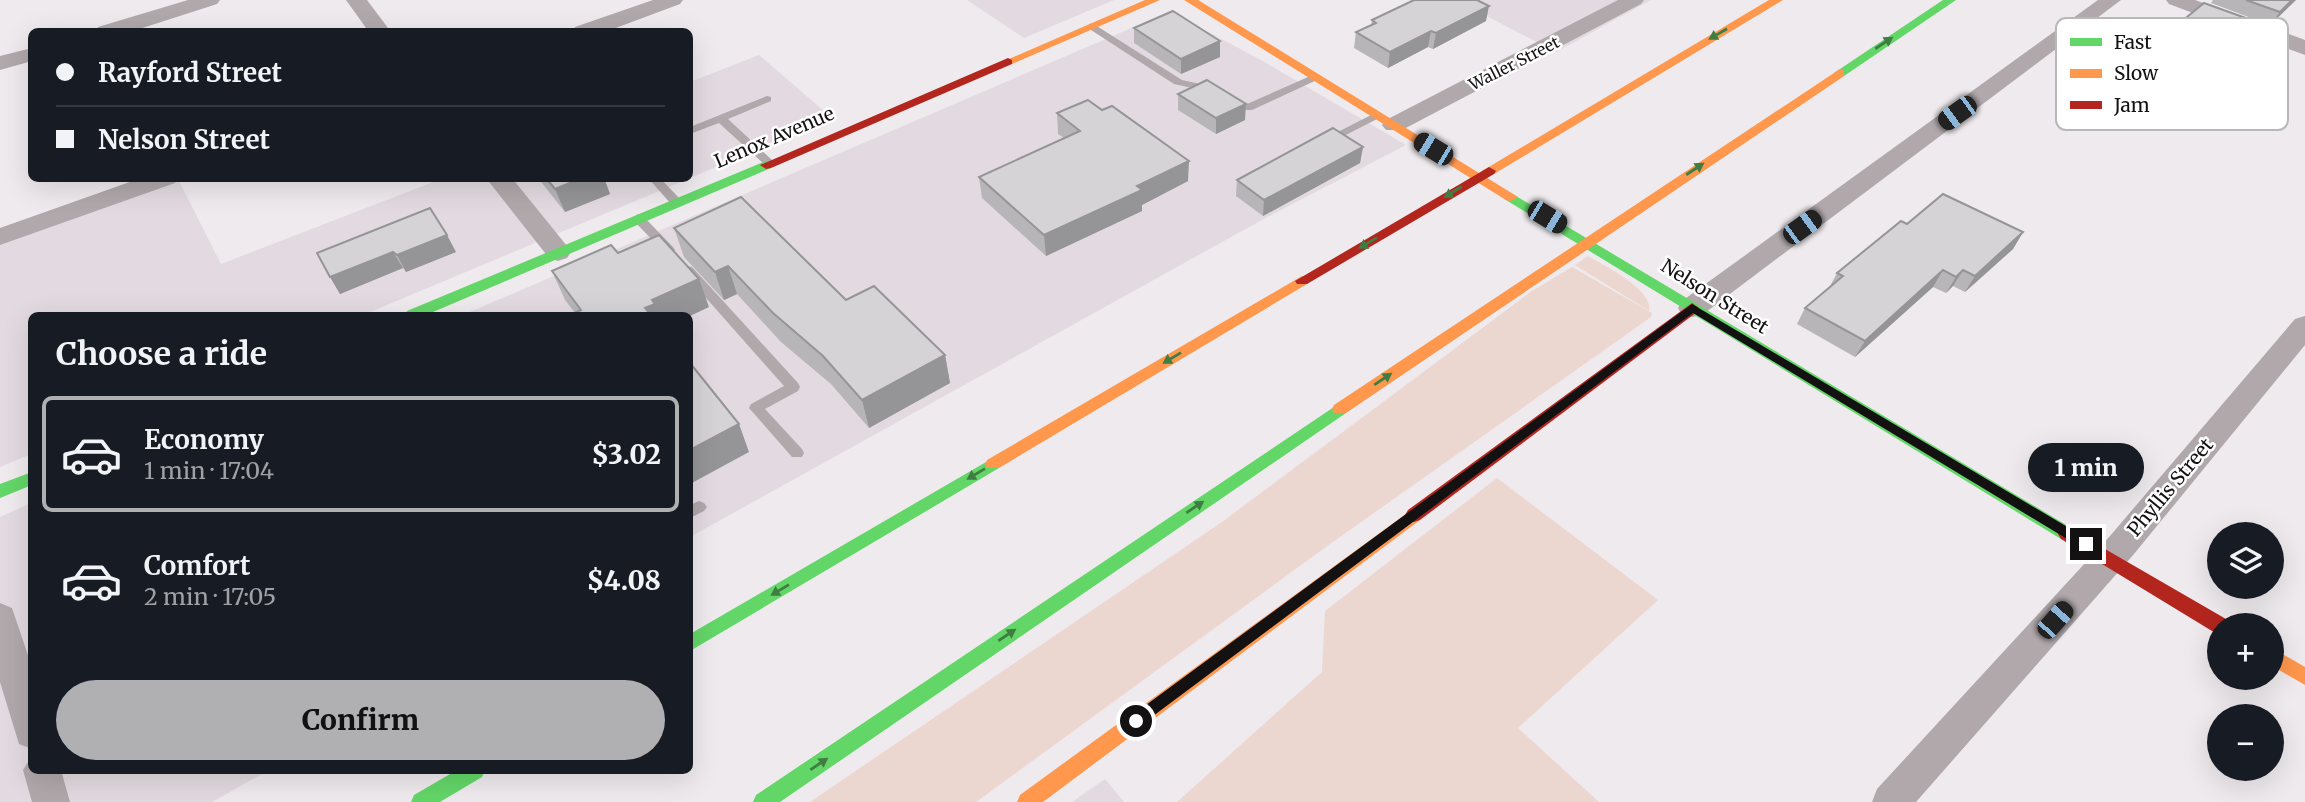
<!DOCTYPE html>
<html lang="en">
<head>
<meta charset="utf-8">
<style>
	:root { --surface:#171b24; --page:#20242c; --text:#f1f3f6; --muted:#9ea1a6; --line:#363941; --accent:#b0b0b2 }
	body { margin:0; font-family:Merriweather,serif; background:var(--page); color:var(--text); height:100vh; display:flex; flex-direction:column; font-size:26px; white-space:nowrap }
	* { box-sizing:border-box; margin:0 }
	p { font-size:23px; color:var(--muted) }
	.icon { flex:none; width:38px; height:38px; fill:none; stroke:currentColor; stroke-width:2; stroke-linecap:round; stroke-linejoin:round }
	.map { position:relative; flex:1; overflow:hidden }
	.sheet { position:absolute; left:28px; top:312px; width:665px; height:462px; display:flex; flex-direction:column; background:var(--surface); border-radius:10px; box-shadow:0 7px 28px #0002 }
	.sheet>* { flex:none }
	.top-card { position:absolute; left:28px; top:28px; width:665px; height:154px; border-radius:10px; box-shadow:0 7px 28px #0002; display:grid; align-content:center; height:154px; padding:0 28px; background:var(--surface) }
	.fabs { position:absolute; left:2207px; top:522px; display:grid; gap:14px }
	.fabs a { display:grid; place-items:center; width:77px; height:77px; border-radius:50%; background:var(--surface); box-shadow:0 7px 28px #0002; font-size:35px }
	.end { position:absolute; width:32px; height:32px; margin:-16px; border:9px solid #141113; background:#fff; box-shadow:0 0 0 4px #fff }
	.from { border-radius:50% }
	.bubble { position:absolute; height:49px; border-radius:24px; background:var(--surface); box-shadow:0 7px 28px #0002; font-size:23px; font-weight:800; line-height:49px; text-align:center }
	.car { position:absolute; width:21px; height:42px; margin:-21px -10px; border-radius:9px; box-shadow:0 0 5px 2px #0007; background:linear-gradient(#222 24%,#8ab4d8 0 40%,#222 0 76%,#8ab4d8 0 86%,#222 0) }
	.top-card b { display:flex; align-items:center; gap:24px; height:66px; font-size:26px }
	.top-card b+b { border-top:2px solid var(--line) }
	.top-card i { width:18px; height:18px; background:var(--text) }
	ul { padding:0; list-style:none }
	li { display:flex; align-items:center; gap:21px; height:116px; margin:0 14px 10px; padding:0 14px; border:4px solid transparent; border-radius:10px }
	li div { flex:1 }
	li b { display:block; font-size:26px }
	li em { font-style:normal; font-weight:800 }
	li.current { border-color:var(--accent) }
	li>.icon { width:63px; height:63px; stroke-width:1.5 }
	h2 { padding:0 28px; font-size:32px; line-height:84px }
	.action { display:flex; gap:14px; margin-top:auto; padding:14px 28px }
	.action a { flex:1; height:80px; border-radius:42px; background:var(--accent); color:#111; font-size:28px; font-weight:800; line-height:80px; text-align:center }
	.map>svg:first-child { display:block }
	.built { fill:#e2dae0 }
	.green { fill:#ecd6d0 }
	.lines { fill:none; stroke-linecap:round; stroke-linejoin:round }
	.lane { fill:#b0a8aa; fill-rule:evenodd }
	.street { fill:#b0a8aa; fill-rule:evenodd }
	.fast { fill:#63d668; fill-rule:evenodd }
	.slow { fill:#ff974d; fill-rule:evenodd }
	.jam { fill:#b3261e; fill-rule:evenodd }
	.wall { fill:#b7b5b8 }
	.shaded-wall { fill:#959496 }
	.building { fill:#d5d3d6; stroke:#959496; stroke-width:2 }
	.oneway { fill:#3f7d42 }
	.route { fill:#141113 }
	.labels { text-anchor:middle; stroke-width:5; stroke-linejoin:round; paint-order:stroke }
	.far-street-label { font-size:16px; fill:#141113; stroke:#fff }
	.street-label { font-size:19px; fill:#141113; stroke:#fff }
	.key { fill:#fff; stroke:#b8b8b8; stroke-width:2 }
	.key-label { font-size:19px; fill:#141113 }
</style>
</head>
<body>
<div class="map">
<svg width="2305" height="802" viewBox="0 0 2305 802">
	<rect width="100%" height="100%" fill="#eeeaed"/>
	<!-- built -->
	<path class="built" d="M 967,0 L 1114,0 L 1024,38 Z
		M 1456,0 L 1651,0 L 1556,52 Z
		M 1150,20 L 1174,20 L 1195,25 L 1261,60 L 1406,145 L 1260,221 L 690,537 L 690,315 L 463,315 Z
		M 759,55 L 832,118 L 690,178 L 690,82 Z
		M 178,179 L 221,264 L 441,179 L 688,179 L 363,315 L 32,315 L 31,454 L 0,467 L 0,231 Z
		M 31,503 L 32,770 L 269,770 L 212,802 L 0,802 L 0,517 Z
		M 1105,779 L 1124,802 L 1072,802 Z"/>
	<!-- green -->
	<path class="green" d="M 1588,256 C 1605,266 1654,290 1649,311 L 1575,265 Z
		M 1572,267 L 1652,313 L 1651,317 L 1323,549 L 976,802 L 810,802 L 1222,522 L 1532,291 Z
		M 1497,478 L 1658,600 L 1518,728 L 1599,802 L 1177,802 L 1322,672 L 1325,611 Z"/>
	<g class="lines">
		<!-- lane -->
		<path class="lane" d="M 1092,23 L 1182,80 L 1214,87 L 1215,89 L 1210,92 L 1174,84 L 1088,28 L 1087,26 Z
			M 1315,74 L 1319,75 L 1319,79 L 1252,110 L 1244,110 L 1225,102 L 1230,99 L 1247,104 Z
			M 767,96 L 771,97 L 771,101 L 728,119 L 772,160 L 772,164 L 764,164 L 719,123 L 690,134 L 690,127 Z
			M 1377,112 L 1381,113 L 1381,117 L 1336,140 L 1328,140 L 1326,138 Z
			M 648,178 L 660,178 L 680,199 L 680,205 L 672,205 Z
			M 638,214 L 642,215 L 673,247 L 675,250 L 673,253 L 665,253 L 634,221 L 632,218 Z
			M 688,266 L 692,267 L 798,383 L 800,387 L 798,391 L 765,409 L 802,449 L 804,453 L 802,457 L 792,457 L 749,408 L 751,404 L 784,386 L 684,273 L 682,270 Z
			M 699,501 L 704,503 L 707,507 L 704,511 L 690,518 L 690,505 Z"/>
		<!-- street -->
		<path class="street" d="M 188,0 L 220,0 L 217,4 L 130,32 L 96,32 L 98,27 Z
			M 346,0 L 367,0 L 391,32 L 369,32 Z
			M 653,0 L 683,0 L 680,4 L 605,32 L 573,32 L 575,27 Z
			M 1618,0 L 1644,0 L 1641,4 L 1402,130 L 1386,130 L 1382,125 L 1386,120 Z
			M 2098,0 L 2121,0 L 1702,315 L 1692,317 L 1682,315 L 1678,308 L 1682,301 Z
			M 2166,0 L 2195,0 L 2305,40 L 2305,55 L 2169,4 Z
			M 32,48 L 32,61 L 0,70 L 0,56 Z
			M 141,178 L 178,178 L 175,183 L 0,245 L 0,228 Z
			M 486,178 L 512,178 L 567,246 L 571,252 L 567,258 L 558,261 L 549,258 Z
			M 2305,316 L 2305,345 L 2134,554 L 1916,802 L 1872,802 L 1877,789 L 2110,536 L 2295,319 Z
			M 0,603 L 12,608 L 32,667 L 32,749 L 19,744 L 0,682 Z
			M 32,756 L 32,770 L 61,770 L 70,802 L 32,802 L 23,770 Z"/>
		<!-- fast -->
		<path class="fast" d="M 1943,0 L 1956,0 L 1844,76 L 1836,76 L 1834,73 Z
			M 766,161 L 771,162 L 771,168 L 426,315 L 405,315 L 407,311 Z
			M 1511,193 L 2073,529 L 2076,534 L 2073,539 L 2067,541 L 2061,539 L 1506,200 L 1504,197 Z
			M 1340,403 L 1348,409 L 1346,413 L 780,802 L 753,802 L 756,795 Z
			M 993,458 L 999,460 L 1001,464 L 999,468 L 690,651 L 690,634 Z
			M 32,472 L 32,485 L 0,498 L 0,484 Z
			M 457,770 L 485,770 L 482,777 L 440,802 L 411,802 L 414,795 Z"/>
		<!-- slow -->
		<path class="slow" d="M 1145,0 L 1160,0 L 1012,64 L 1004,64 L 1002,62 Z
			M 1184,0 L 1198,0 L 1518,197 L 1511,201 L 1506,200 Z
			M 1769,0 L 1783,0 L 1494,174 L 1489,175 L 1482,171 Z
			M 1840,69 L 1844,70 L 1844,76 L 1346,413 L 1334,413 L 1332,409 L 1334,405 Z
			M 1302,276 L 1309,281 L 1307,284 L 999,468 L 987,468 L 985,464 L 987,460 Z
			M 1414,508 L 1420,510 L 1423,515 L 1420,520 L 1043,802 L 1017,802 L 1020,795 Z
			M 2272,648 L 2305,667 L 2305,685 L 2272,666 Z"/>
		<!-- jam -->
		<path class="jam" d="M 1008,58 L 1012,60 L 1012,64 L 771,168 L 766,169 L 760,165 Z
			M 1489,167 L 1496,171 L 1494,174 L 1307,284 L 1297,284 L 1295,281 Z
			M 1692,303 L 1699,308 L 1697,312 L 1420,520 L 1414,522 L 1408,520 L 1405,515 L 1408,510 Z
			M 2067,527 L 2226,619 L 2228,625 L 2219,625 L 2219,633 L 2212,631 L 2061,539 L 2058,534 L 2061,529 Z"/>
	</g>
	<!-- wall -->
	<path class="wall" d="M 2213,0 L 2296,0 L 2270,25 L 2211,3 Z
		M 1372,20 L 1486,21 L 1433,49 L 1428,47 L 1388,68 L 1354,48 L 1356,32 L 1371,25 Z
		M 2265,25 L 2255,39 L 2211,79 L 2192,71 L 2140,115 L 2097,97 L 2106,83 Z
		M 1134,28 L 1220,57 L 1181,74 L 1134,43 Z
		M 1178,94 L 1245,120 L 1216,134 L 1178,110 Z
		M 1057,113 L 1188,181 L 1142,205 L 1142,211 L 1046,256 L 982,198 L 979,177 L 1064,138 L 1058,134 Z
		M 1363,147 L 1360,163 L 1263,216 L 1236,196 L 1237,180 Z
		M 538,178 L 604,178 L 610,194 L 565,212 Z
		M 1907,224 L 2023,232 L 2013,249 L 1965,292 L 1953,286 L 1946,293 L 1933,287 L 1855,357 L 1797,324 L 1805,308 L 1829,288 L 1837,273 Z
		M 674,228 L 846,300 L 945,355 L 950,383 L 869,428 L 831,384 L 781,342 L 737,294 L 724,300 L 684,257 Z
		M 456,252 L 406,272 L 403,268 L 340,294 L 317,253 Z
		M 552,271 L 709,307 L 575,313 L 565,300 Z"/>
	<!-- shaded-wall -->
	<path class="shaded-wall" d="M 2292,0 L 2296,0 L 2270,25 L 2280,12 Z
		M 1489,6 L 1486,21 L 1433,49 L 1436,33 Z
		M 2265,25 L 2255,39 L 2211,79 L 2221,65 Z
		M 1431,31 L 1428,47 L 1388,68 L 1390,52 Z
		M 1220,41 L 1220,57 L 1181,74 L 1181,59 Z
		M 2201,57 L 2192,71 L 2140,115 L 2149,101 Z
		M 1246,104 L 1245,120 L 1216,134 L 1216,118 Z
		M 1363,147 L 1360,163 L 1263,216 L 1264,200 Z
		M 1189,161 L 1188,181 L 1142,205 L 1142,211 L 1046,256 L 1044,235 L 1137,186 Z
		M 582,178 L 604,178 L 610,194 L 565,212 L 555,189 Z
		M 2023,232 L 2013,249 L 1965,292 L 1975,276 Z
		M 447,235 L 456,252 L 406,272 L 397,255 Z
		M 393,252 L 403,268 L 340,294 L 330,277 Z
		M 728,266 L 737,294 L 724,300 L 715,272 Z
		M 1943,270 L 1933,287 L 1855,357 L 1865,341 Z
		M 1963,270 L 1953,286 L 1946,293 L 1956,277 Z
		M 699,279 L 709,307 L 690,316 L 690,315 L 648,315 L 645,308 L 652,300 Z
		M 945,355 L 950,383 L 869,428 L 862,400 Z
		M 739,424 L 749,452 L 690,484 L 690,450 Z"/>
	<!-- building -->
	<path class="building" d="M 1414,0 L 1477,0 L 1489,6 L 1436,33 L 1431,31 L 1390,52 L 1356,32 L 1376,23 L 1372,20 Z
		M 2246,0 L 2292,0 L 2280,12 Z
		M 2204,3 L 2265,25 L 2221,65 L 2201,57 L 2149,101 L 2106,83 L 2166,30 L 2170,31 Z
		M 1173,11 L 1220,41 L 1181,59 L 1134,28 Z
		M 1207,80 L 1246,104 L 1216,118 L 1178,94 Z
		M 1088,100 L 1102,110 L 1112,106 L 1189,161 L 1137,186 L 1142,190 L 1044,235 L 979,177 L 1080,131 L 1057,113 Z
		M 1333,128 L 1363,147 L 1264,200 L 1237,180 Z
		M 546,178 L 582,178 L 555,189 Z
		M 1943,194 L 2023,232 L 1975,276 L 1963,270 L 1956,277 L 1943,270 L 1865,341 L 1805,308 L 1843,276 L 1837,273 L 1901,221 L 1907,224 Z
		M 741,197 L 846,300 L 874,286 L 945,355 L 862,400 L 823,356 L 773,313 L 728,266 L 715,272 L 674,228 Z
		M 430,208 L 447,235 L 397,255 L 393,252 L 330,277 L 317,253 Z
		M 659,235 L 699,279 L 652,300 L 655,304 L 645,308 L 651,315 L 570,315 L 581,310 L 552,271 L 611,245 L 618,253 Z
		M 690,363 L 739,424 L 690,450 Z"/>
	<!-- one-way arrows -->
	<defs><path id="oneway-solid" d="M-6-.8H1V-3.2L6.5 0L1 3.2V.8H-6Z" transform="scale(1.75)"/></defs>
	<g class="oneway">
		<use href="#oneway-solid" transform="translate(1718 34) rotate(150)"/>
		<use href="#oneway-solid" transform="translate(1884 43) rotate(-33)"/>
		<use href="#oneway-solid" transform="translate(1695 169) rotate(-33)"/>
		<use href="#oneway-solid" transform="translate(1453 192) rotate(148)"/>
		<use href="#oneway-solid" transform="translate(1368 243) rotate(149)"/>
		<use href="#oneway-solid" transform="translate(1172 358) rotate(149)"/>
		<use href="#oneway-solid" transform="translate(1383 379) rotate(-34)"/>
		<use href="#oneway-solid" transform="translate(976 474) rotate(149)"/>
		<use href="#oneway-solid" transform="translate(1195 507) rotate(-34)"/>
		<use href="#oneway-solid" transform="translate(780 590) rotate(149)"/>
		<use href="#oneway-solid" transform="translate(1007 635) rotate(-34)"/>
		<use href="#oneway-solid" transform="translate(819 764) rotate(-34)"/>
	</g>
	<!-- route -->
	<path class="route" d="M 1692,304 L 2091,541 L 2091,548 L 2082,548 L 1693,313 L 1141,725 L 1131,725 L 1131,716 Z"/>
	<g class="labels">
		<!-- far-street labels -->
		<g class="far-street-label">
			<text transform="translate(1514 63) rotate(-27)" y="6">Waller Street</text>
		</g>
		<!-- street labels -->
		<g class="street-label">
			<text transform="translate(774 137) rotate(-23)" y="7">Lenox Avenue</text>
			<text transform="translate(1715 296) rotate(32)" y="7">Nelson Street</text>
			<text transform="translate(2170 487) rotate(-50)" y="7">Phyllis Street</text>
		</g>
	</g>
	<!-- legend -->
	<rect x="2056" y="18" width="232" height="112" rx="10" class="key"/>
	<rect x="2070" y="38" width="32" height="8" fill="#63d668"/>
	<rect x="2070" y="69" width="32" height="9" fill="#ff974d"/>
	<rect x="2070" y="101" width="32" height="8" fill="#b3261e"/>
	<g class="key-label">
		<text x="2114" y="49">Fast</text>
		<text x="2114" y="80">Slow</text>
		<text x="2114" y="112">Jam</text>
	</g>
</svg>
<div class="fabs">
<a><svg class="icon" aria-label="layers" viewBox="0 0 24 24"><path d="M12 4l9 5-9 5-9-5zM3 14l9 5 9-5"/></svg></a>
<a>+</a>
<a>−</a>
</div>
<i class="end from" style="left:1136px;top:721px"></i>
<i class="end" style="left:2086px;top:544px"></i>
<div class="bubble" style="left:2028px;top:443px;width:116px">1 min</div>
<i class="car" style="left:1957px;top:113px;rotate:234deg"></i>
<i class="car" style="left:1433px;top:149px;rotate:301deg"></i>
<i class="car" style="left:1547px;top:217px;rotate:121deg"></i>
<i class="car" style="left:1802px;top:227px;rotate:54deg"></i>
<i class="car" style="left:2055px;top:620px;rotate:42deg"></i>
<div class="top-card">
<b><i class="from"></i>Rayford Street</b>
<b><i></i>Nelson Street</b>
</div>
<section class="sheet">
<h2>Choose a ride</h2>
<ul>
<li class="current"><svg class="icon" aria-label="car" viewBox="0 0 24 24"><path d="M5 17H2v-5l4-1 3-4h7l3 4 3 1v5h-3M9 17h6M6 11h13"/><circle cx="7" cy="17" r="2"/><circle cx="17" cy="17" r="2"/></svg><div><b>Economy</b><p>1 min · 17:04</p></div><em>$3.02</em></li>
<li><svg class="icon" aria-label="car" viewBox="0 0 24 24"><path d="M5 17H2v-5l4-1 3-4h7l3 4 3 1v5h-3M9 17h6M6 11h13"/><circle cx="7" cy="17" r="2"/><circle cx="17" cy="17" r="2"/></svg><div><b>Comfort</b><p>2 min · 17:05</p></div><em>$4.08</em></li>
</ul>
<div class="action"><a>Confirm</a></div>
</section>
</div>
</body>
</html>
